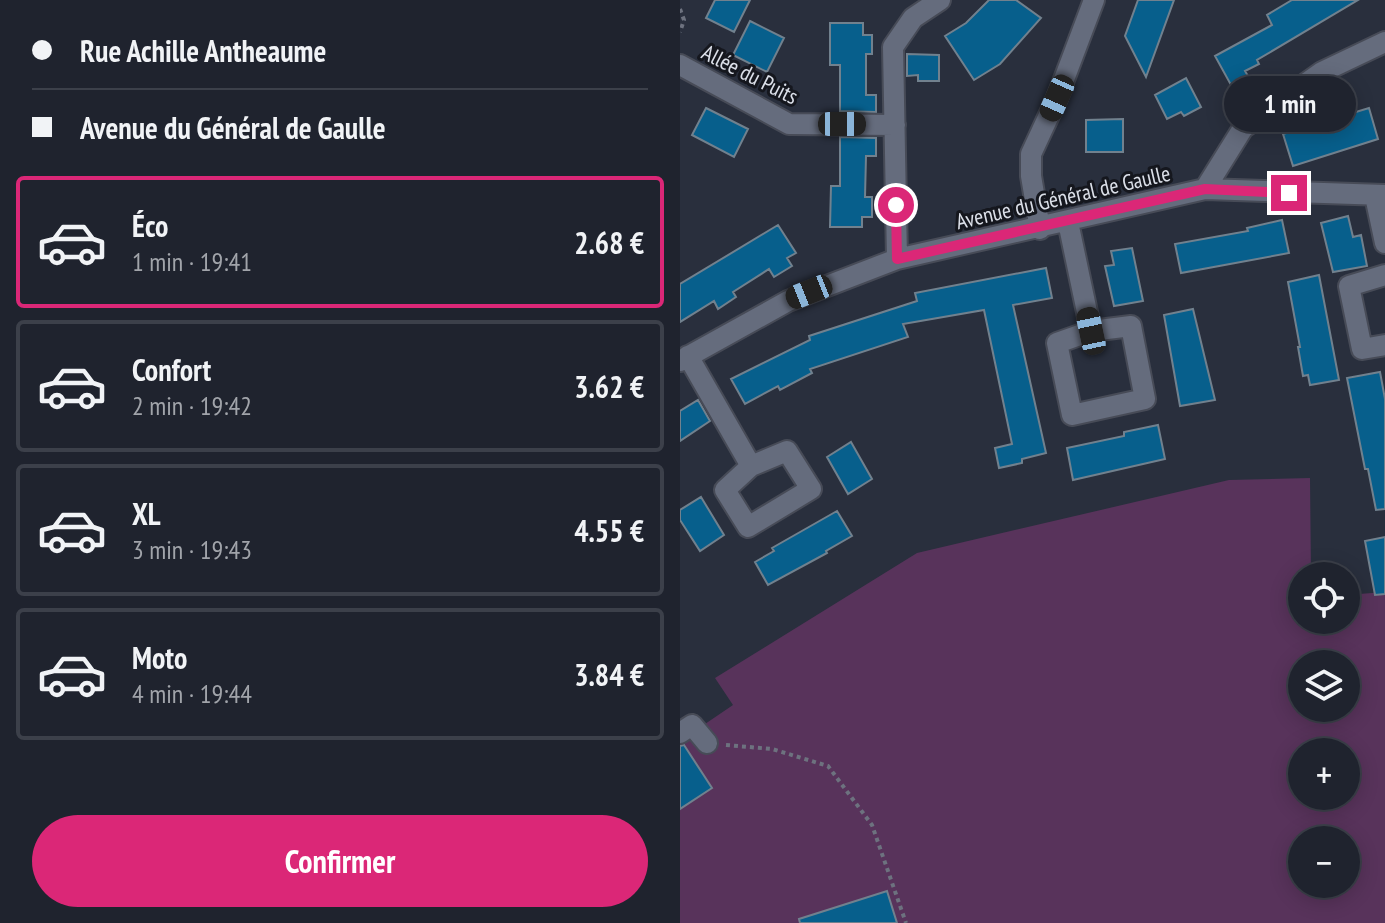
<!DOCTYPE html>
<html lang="fr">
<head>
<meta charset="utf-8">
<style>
	:root { --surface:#1f232e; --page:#272b36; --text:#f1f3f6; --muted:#a1a4aa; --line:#3c404a; --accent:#db2777 }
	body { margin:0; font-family:"PT Sans Narrow",sans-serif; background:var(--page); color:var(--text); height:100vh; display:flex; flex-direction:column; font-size:30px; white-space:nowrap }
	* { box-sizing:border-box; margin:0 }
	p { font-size:26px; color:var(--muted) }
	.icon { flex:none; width:44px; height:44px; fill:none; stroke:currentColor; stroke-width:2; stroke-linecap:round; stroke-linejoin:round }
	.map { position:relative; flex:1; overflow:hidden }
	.side { display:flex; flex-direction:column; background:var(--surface); width:680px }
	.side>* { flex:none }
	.banner { display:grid; align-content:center; height:176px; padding:0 32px; background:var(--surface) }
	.fabs { position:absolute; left:608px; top:562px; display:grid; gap:16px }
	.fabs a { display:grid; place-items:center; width:72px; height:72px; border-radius:50%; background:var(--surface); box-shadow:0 4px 20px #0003,0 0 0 2px var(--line); font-size:40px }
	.end { position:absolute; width:36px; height:36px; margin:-18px; border:10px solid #db2777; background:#fff; box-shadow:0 0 0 4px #fff }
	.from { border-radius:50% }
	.bubble { position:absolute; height:56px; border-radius:28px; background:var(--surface); box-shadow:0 4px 20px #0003,0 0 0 2px var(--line); font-size:26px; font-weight:800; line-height:56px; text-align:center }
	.car { position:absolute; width:24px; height:48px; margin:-24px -12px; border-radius:10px; box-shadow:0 0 6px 2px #0007; background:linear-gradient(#222 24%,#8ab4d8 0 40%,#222 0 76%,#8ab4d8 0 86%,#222 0) }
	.banner b { display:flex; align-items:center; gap:28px; height:76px; font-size:30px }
	.banner b+b { border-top:2px solid var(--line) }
	.banner i { width:20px; height:20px; background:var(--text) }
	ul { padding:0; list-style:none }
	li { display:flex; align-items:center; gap:24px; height:132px; margin:0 16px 12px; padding:0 16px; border:4px solid var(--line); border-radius:8px }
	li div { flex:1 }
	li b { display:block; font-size:30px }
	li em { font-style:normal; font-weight:800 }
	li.on { border-color:var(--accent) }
	li>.icon { width:72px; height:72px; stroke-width:1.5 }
	.cta { display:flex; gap:16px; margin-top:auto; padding:16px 32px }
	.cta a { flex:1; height:92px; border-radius:48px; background:var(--accent); color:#fff; font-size:32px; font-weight:800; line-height:92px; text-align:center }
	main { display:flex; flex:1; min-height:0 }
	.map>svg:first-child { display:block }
	.green { fill:#58335b; fill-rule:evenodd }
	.building { fill:#075f8c; stroke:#71818e; stroke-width:2 }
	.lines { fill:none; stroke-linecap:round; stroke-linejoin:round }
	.minor-casing { stroke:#474b57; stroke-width:24 }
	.path { stroke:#6d727f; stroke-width:4; stroke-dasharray:4 4; stroke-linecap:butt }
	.minor { stroke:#656c7d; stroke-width:20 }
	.route { stroke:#db2777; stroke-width:10 }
	.labels { text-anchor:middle; stroke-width:6; stroke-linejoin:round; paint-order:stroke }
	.street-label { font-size:22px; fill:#dce0e9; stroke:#15171e }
</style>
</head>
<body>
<main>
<section class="side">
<div class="banner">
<b><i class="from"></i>Rue Achille Antheaume</b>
<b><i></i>Avenue du Général de Gaulle</b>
</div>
<ul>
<li class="on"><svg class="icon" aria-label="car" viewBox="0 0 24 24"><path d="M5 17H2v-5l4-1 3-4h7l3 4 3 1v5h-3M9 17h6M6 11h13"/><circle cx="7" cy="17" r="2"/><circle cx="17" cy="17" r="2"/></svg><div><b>Éco</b><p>1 min · 19:41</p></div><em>2.68 €</em></li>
<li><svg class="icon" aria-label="car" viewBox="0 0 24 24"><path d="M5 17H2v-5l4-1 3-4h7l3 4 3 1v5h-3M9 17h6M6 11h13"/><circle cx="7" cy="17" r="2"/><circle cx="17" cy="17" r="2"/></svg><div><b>Confort</b><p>2 min · 19:42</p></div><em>3.62 €</em></li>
<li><svg class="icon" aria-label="car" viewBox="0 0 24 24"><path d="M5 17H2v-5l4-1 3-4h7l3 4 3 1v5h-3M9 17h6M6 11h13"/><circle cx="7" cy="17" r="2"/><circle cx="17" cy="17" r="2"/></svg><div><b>XL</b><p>3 min · 19:43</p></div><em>4.55 €</em></li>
<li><svg class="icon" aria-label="car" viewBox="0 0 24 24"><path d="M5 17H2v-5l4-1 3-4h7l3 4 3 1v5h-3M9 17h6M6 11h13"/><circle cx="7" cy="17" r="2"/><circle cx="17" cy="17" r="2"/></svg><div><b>Moto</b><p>4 min · 19:44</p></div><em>3.84 €</em></li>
</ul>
<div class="cta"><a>Confirmer</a></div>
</section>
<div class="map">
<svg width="705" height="923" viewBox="0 0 705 923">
	<rect width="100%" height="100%" fill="#292f3d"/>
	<!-- green -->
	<path class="green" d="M 630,478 L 631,576 L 622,576 L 622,620 L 666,620 L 666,595 L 705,592 L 705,923 L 0,923 L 0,741 L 53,705 L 35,678 L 237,553 L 549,480 ZM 622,664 L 666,664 L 666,708 L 622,708 ZM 622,752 L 666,752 L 666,796 L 622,796 ZM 622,840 L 666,840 L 666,884 L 622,884 Z"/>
	<!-- building -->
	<path class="building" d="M 35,0 L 70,0 L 54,32 L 26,18 Z
		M 309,0 L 336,0 L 361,18 L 320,64 L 294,80 L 265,36 L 286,23 Z
		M 458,0 L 494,0 L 466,77 L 445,36 Z
		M 612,0 L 678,0 L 577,60 L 579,64 L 565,71 L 568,76 L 551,85 L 535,56 L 592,25 L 587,15 Z
		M 70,21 L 104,38 L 87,72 L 53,55 Z
		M 150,23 L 183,23 L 183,35 L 192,35 L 192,54 L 186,54 L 186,95 L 196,95 L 196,112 L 160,111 L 160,65 L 150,65 Z
		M 227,54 L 259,55 L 259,81 L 238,81 L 238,75 L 227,76 Z
		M 506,78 L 521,107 L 504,116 L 501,112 L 487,119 L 475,95 Z
		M 26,108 L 68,129 L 54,157 L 12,135 Z
		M 689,108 L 698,139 L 613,166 L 603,134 Z
		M 443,119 L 443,152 L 406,152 L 406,120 Z
		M 160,137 L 196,138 L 196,156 L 186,156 L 185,197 L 192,197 L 192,217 L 182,217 L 182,227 L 150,227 L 151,186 L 160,186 Z
		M 668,216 L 673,237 L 681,235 L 687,266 L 653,272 L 641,223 Z
		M 602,220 L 609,253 L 501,273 L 495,244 L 568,231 L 567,228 Z
		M 98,225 L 116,253 L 107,258 L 112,266 L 94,277 L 89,269 L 53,292 L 56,297 L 38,309 L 34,301 L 0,322 L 0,284 Z
		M 452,248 L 463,301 L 434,306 L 425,266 L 434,265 L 431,251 Z
		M 366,268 L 372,298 L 333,305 L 366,453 L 342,459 L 342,463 L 319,468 L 315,448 L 332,444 L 304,310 L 223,324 L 228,337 L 130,369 L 132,373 L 100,390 L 98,386 L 65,404 L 51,379 L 130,340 L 129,336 L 237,301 L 235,293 Z
		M 639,275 L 659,380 L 630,385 L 628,375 L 623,376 L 618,347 L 620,347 L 608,282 Z
		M 513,309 L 535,400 L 500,406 L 484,315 Z
		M 700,372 L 705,399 L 705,509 L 696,510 L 688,469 L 685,469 L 667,378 Z
		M 18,400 L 30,421 L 0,441 L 0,411 Z
		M 478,425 L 485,459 L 393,480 L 387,448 L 444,436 L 444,432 Z
		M 171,442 L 192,479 L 168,494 L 147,457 Z
		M 21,497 L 44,535 L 20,551 L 0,520 L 0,510 Z
		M 157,511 L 172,536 L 146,551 L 147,553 L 88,585 L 75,562 L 94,551 L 92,548 Z
		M 705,537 L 705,594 L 695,595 L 685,541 Z
		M 4,745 L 32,788 L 0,809 L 0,746 Z
		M 207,891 L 217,923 L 120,923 L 119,919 Z"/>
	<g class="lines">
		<defs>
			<path id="minor" d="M 0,65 L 109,124 L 215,125
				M 525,189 L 563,128 L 642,72 L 705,42
				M 695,196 L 705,243
				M 388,222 L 411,331 L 377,343 L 392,415 L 465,399 L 451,326 L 411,331
				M 360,229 L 351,176 L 351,154 L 377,98 L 414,0
				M 217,259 L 213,47 L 233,18 L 260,0
				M 705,275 L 669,286 L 682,349 L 705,345
				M 8,356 L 71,466 L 45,490 L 68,527 L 131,489 L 107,451 L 71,466
				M 0,361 L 108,301 L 217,259 L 525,189 L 705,195
				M 0,733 L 12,725 L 27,743"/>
		</defs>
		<!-- minor casing -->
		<use href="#minor" class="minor-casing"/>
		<!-- path -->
		<path class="path" d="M 0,9 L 4,20 L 0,32
			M 46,745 L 92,749 L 148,766 L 192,825 L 226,923"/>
		<!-- minor -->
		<use href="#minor" class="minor"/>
	</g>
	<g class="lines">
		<!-- route -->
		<path class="route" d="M 216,205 L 217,259 L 525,189 L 609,193"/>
	</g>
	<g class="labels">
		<!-- street labels -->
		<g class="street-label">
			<text transform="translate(70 74) rotate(27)" y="8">Allée du Puits</text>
			<text transform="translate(383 197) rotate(-13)" y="8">Avenue du Général de Gaulle</text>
		</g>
	</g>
</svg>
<div class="fabs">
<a><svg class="icon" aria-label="locate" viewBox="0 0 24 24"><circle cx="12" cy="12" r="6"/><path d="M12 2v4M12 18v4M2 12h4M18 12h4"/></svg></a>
<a><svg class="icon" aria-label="layers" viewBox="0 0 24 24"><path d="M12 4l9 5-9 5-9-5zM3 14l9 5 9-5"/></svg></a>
<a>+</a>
<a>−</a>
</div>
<i class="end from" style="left:216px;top:205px"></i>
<i class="end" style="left:609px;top:193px"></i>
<div class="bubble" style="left:544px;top:76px;width:132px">1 min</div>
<i class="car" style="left:377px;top:98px;rotate:204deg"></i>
<i class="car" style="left:162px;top:124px;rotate:90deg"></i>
<i class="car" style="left:129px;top:292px;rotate:248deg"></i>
<i class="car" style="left:411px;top:331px;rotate:348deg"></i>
</div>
</main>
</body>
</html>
